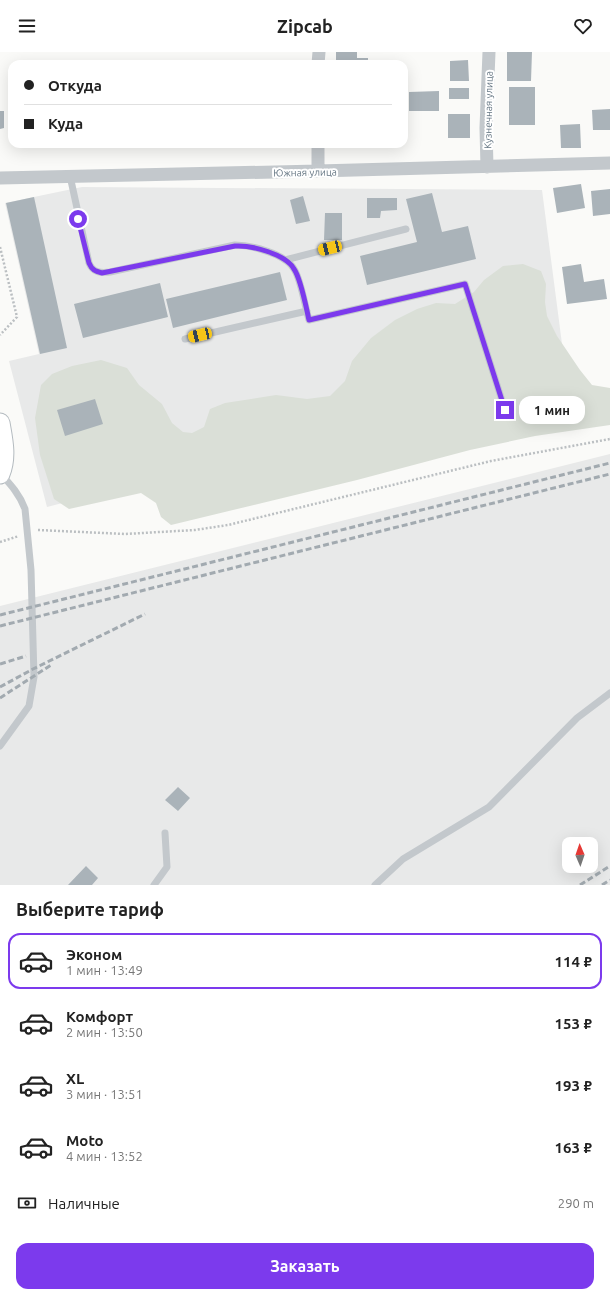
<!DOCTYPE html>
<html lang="ru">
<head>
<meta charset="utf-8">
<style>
	:root { --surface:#fff; --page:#f6f6f6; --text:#222; --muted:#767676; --line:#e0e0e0; --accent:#7c3aed }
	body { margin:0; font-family:Ubuntu,sans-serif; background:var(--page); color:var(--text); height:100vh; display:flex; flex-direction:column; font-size:15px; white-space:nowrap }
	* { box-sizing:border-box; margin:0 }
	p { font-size:13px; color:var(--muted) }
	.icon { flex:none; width:22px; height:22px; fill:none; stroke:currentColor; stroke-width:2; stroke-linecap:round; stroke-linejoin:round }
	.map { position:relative; height:833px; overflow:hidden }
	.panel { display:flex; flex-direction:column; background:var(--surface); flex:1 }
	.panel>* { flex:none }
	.guide { position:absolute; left:8px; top:8px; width:400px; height:88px; border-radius:12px; box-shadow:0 4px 16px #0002; display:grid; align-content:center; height:88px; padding:0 16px; background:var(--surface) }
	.needle { width:26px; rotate:358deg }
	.fabs { position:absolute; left:562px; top:785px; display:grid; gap:8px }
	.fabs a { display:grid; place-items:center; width:36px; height:36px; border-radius:8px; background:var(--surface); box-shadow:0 4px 16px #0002; font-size:20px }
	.end { position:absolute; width:18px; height:18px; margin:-9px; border:5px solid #7c3aed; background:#fff; box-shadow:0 0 0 2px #fff }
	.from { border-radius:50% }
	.bubble { position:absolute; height:28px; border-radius:12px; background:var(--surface); box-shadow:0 4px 16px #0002; font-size:13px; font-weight:700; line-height:28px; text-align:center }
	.car { position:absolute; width:12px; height:24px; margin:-12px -6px; border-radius:5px; box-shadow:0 0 3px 1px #0007; background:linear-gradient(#f5c518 24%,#345 0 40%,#f5c518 0 76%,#345 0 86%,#f5c518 0) }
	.guide b { display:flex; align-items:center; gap:14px; height:38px; font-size:15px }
	.guide b+b { border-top:1px solid var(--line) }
	.guide i { width:10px; height:10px; background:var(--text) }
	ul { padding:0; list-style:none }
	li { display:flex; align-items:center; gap:12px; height:56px; margin:0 8px 6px; padding:0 8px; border:2px solid transparent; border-radius:12px }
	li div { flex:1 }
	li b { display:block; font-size:15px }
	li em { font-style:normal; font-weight:700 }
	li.on { border-color:var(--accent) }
	li>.icon { width:36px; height:36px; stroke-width:1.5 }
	h2 { padding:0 16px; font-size:18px; line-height:48px }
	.pay { display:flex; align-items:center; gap:10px; height:44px; padding:0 16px; font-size:15px }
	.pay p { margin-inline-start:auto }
	.button { display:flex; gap:8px; margin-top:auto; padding:8px 16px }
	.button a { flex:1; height:46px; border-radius:12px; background:var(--accent); color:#fff; font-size:16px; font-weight:700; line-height:46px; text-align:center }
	header { display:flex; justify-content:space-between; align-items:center; height:52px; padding:0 16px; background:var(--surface); font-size:18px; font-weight:700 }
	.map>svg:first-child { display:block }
	.built { fill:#e8e9e9; fill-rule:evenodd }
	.green { fill:#dadfd7 }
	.building { fill:#aab3b9 }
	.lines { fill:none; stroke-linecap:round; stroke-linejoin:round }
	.secondary-casing { stroke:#b3babf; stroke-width:21 }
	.path { stroke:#bbbfc2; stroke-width:2.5; stroke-dasharray:2 2; stroke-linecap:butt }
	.lane { stroke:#c3c8cc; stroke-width:7 }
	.street { stroke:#c3c8cc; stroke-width:13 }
	.secondary { stroke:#fff; stroke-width:19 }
	.rail { stroke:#a2aab0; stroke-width:3; stroke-dasharray:6 3; stroke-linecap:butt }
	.route { stroke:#7c3aed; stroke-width:5 }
	.labels { text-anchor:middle; stroke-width:4; stroke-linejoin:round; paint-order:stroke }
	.street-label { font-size:10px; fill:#657683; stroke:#fff }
</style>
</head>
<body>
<header><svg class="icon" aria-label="menu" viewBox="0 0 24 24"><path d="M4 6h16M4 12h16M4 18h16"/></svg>Zipcab<svg class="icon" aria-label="heart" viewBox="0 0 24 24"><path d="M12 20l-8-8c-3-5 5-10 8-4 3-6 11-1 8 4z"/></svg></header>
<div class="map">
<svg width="610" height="833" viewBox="0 0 610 833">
	<rect width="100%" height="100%" fill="#fafaf8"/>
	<!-- built -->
	<path class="built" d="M 82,135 L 542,138 L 565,315 L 333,381 L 47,455 L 9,309 L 39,302 L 5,151 Z
		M 610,402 L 610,833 L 0,833 L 0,554 ZM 569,792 L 591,792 L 591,814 L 569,814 Z"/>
	<!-- green -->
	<path class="green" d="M 523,212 L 541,219 L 546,232 L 545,250 L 547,264 L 557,284 L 580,318 L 592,333 L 610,336 L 610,373 L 535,384 L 470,398 L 357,428 L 171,473 L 161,465 L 156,451 L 141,441 L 69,457 L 54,447 L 40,403 L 35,366 L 41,333 L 52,322 L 72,314 L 101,308 L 127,316 L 139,333 L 162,352 L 172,371 L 183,380 L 192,381 L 204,375 L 210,357 L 225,351 L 276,343 L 307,347 L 330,344 L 345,329 L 352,309 L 371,286 L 395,268 L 417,257 L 436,251 L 455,252 L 474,240 L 484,228 L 503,214 Z"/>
	<!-- building -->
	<path class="building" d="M 336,0 L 357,0 L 357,6 L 368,6 L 368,12 L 336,12 Z
		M 507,0 L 532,0 L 531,29 L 507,29 Z
		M 468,8 L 469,29 L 450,29 L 450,9 Z
		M 509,35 L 535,35 L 535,73 L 509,73 Z
		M 449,36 L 469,36 L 469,47 L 449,47 Z
		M 439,39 L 439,59 L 409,59 L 409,40 Z
		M 610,57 L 610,78 L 593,78 L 592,58 Z
		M 0,59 L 4,59 L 4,76 L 0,77 Z
		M 448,62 L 470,62 L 470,86 L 448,86 Z
		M 580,72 L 581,96 L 561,96 L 560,73 Z
		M 581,132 L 585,156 L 557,161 L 553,136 Z
		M 610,137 L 610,162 L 593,164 L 591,139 Z
		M 432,141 L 442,180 L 468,174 L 476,207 L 367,233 L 360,204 L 417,190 L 406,147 Z
		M 303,144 L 310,169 L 296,172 L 290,148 Z
		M 34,145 L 67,296 L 40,302 L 6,151 Z
		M 367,146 L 397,146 L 397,158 L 381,159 L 380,166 L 367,166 Z
		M 325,161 L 342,161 L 342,188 L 324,188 Z
		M 581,212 L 584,230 L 604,227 L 607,247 L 567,252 L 562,215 Z
		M 280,220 L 287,248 L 173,276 L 166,247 Z
		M 160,231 L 168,265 L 83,286 L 74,252 Z
		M 95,347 L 103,372 L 65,384 L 57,358 Z
		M 178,735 L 190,746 L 178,759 L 165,748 Z
		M 86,814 L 98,826 L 92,833 L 68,833 Z"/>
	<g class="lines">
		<defs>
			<path id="secondary" d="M 0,371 C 3,388 7,405 0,422"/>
		</defs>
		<!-- secondary casing -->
		<use href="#secondary" class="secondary-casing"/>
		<!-- path -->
		<path class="path" d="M 0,195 L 17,265 L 0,283
			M 38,478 L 125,482 L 195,478 L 228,473 L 491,409 L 610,387
			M 0,490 L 19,484"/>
		<!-- lane -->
		<path class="lane" d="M 70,124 L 89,211 C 93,221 101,221 110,220 L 235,193 C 251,193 286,202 294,217 C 301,227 305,255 309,268 L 465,232 L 505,358
			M 285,208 L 406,177
			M 185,287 L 307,259
			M 0,694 L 29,654 L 34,625 L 31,518 L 25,457 C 20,443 11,433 1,422
			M 154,833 L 167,815 L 165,781
			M 375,833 L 403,807 L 489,755 L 577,666 L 610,641"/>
		<!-- street -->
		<path class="street" d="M 318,12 L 319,0
			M 487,115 L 486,76 L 489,0
			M 318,119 L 318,92
			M 0,126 L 318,119 L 610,111"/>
		<!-- secondary -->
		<use href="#secondary" class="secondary"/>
		<!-- rail -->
		<path class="rail" d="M 0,563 L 610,411
			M 0,574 L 610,422
			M 0,612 L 26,604
			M 0,635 L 33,617 L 145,562
			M 0,646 L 51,613
			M 580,833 L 610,814
			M 602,833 L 610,828"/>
	</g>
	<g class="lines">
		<!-- route -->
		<path class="route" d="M 78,167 L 89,211 C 92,218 95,219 102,221 L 235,194 C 251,193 286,202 294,217 C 301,227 306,255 309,268 L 465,232 L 505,358"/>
	</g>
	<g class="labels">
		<!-- street labels -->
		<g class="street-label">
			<text transform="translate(488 58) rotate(-89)" y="4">Кузнечная улица</text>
			<text transform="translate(305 120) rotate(-1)" y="4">Южная улица</text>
		</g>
	</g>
</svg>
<div class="fabs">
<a><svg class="needle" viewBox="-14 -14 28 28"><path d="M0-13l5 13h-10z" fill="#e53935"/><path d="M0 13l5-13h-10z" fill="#767676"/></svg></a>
</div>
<i class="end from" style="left:78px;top:167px"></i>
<i class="end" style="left:505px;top:358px"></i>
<div class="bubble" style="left:519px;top:344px;width:66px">1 мин</div>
<i class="car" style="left:330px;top:196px;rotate:256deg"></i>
<i class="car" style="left:200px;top:283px;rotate:257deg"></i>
<div class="guide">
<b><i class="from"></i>Откуда</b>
<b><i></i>Куда</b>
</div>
</div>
<section class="panel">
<h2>Выберите тариф</h2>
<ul>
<li class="on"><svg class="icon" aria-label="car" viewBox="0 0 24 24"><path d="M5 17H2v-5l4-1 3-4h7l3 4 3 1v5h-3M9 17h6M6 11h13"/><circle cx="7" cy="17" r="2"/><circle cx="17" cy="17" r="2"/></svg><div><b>Эконом</b><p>1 мин · 13:49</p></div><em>114 ₽</em></li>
<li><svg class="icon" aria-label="car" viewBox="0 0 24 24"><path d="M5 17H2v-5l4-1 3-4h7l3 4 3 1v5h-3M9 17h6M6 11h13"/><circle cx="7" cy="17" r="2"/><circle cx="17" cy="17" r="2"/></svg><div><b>Комфорт</b><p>2 мин · 13:50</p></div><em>153 ₽</em></li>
<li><svg class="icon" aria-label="car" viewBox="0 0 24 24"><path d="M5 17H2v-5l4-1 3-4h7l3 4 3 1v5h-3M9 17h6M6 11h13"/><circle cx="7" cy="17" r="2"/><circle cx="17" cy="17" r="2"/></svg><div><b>XL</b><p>3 мин · 13:51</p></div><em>193 ₽</em></li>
<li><svg class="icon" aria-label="car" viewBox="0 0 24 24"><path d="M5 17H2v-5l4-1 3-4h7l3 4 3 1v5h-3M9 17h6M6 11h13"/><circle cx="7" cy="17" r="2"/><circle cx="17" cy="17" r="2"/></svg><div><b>Moto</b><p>4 мин · 13:52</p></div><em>163 ₽</em></li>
</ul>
<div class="pay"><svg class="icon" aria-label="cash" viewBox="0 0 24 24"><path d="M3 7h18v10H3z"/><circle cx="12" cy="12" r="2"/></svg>Наличные<p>290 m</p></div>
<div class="button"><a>Заказать</a></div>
</section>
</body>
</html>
